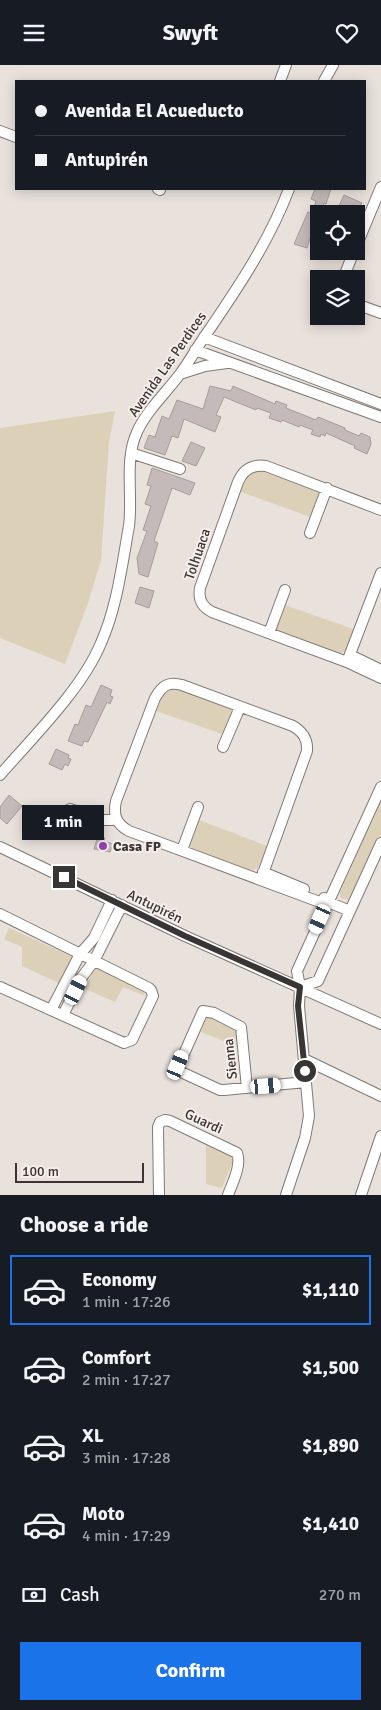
<!DOCTYPE html>
<html lang="en">
<head>
<meta charset="utf-8">
<style>
	:root { --surface:#171b24; --page:#242831; --text:#f1f3f6; --muted:#9ea1a6; --line:#363941; --accent:#1a73e8 }
	body { margin:0; font-family:Signika,sans-serif; background:var(--page); color:var(--text); height:100vh; display:flex; flex-direction:column; font-size:19px; white-space:nowrap }
	* { box-sizing:border-box; margin:0 }
	p { font-size:16px; color:var(--muted) }
	.icon { flex:none; width:28px; height:28px; fill:none; stroke:currentColor; stroke-width:2; stroke-linecap:round; stroke-linejoin:round }
	.map { position:relative; height:1130px; overflow:hidden }
	.sheet { display:flex; flex-direction:column; background:var(--surface); flex:1 }
	.sheet>* { flex:none }
	.hud { position:absolute; left:15px; top:15px; width:351px; height:110px; border-radius:0px; box-shadow:0 2px 12px #0003; display:grid; align-content:center; height:110px; padding:0 20px; background:var(--surface) }
	.tools { position:absolute; left:310px; top:140px; display:grid; gap:10px }
	.tools a { display:grid; place-items:center; width:55px; height:55px; border-radius:0px; background:var(--surface); box-shadow:0 2px 12px #0003; font-size:25px }
	.scale { position:absolute; left:15px; bottom:12px; width:129px; box-sizing:border-box; padding-left:5px; border:2px solid #383534; border-top:0; font-size:14px; line-height:18px; white-space:nowrap; color:#383534; -webkit-text-stroke:4px #f6eeea; paint-order:stroke }
	.end { position:absolute; width:22px; height:22px; margin:-11px; border:6px solid #383534; background:#fff; box-shadow:0 0 0 2px #fff }
	.from { border-radius:50% }
	.bubble { position:absolute; height:35px; border-radius:0px; background:var(--surface); box-shadow:0 2px 12px #0003; font-size:16px; font-weight:800; line-height:35px; text-align:center }
	.car { position:absolute; width:15px; height:30px; margin:-15px -8px; border-radius:6px; box-shadow:0 0 4px 1px #0007; background:linear-gradient(#fff 24%,#345 0 40%,#fff 0 76%,#345 0 86%,#fff 0) }
	.hud b { display:flex; align-items:center; gap:18px; height:48px; font-size:19px }
	.hud b+b { border-top:1px solid var(--line) }
	.hud i { width:12px; height:12px; background:var(--text) }
	ul { padding:0; list-style:none }
	li { display:flex; align-items:center; gap:15px; height:70px; margin:0 10px 8px; padding:0 10px; border:2px solid transparent; border-radius:0px }
	li div { flex:1 }
	li b { display:block; font-size:19px }
	li em { font-style:normal; font-weight:800 }
	li.selected { border-color:var(--accent) }
	li>.icon { width:45px; height:45px; stroke-width:1.5 }
	h2 { padding:0 20px; font-size:22px; line-height:60px }
	.pay { display:flex; align-items:center; gap:12px; height:55px; padding:0 20px; font-size:19px }
	.pay p { margin-inline-start:auto }
	.button { display:flex; gap:10px; margin-top:auto; padding:10px 20px }
	.button a { flex:1; height:58px; border-radius:0px; background:var(--accent); color:#fff; font-size:20px; font-weight:800; line-height:58px; text-align:center }
	header { display:flex; justify-content:space-between; align-items:center; height:65px; padding:0 20px; background:var(--surface); font-size:22px; font-weight:800 }
	.map>svg:first-child { display:block }
	.green { fill:#dcd1b8 }
	.building { fill:#c3bab9; stroke:#a69d9b }
	.lines { fill:none; stroke-linecap:round; stroke-linejoin:round }
	.minor-casing { stroke:#807975; stroke-width:12 }
	.minor { stroke:#fff; stroke-width:10 }
	.route { stroke:#383534; stroke-width:6 }
	.poi-dot { fill:#9742b0; stroke:#f6eeea; stroke-width:2 }
	.labels { text-anchor:middle; stroke-width:4; stroke-linejoin:round; paint-order:stroke }
	.street-label { font-size:14px; fill:#383534; stroke:#f6eeea }
	.poi-label { font-size:14px; font-weight:bold; fill:#383534; stroke:#f6eeea; text-anchor:start }
</style>
</head>
<body>
<header><svg class="icon" aria-label="menu" viewBox="0 0 24 24"><path d="M4 6h16M4 12h16M4 18h16"/></svg>Swyft<svg class="icon" aria-label="heart" viewBox="0 0 24 24"><path d="M12 20l-8-8c-3-5 5-10 8-4 3-6 11-1 8 4z"/></svg></header>
<div class="map">
<svg width="381" height="1130" viewBox="0 0 381 1130">
	<rect width="100%" height="100%" fill="#e9e1dc"/>
	<!-- green -->
	<path class="green" d="M 115,346 L 109,377 L 101,495 L 88,538 L 65,599 L 0,573 L 0,363 Z
		M 264,405 L 320,425 L 310,452 L 239,426 C 245,411 248,406 264,405 Z
		M 282,539 L 356,565 C 351,576 350,589 336,588 L 276,566 L 275,565 Z
		M 173,624 L 185,626 L 235,645 L 225,670 L 156,646 L 163,630 Z
		M 381,735 L 381,770 L 352,833 L 348,835 L 341,833 L 340,828 Z
		M 199,755 L 267,781 L 258,803 L 250,806 L 188,783 L 187,778 L 197,756 Z
		M 9,863 L 73,892 L 61,919 L 22,901 L 22,882 L 4,874 Z
		M 95,901 L 144,923 L 145,931 L 123,922 L 115,937 L 85,924 Z
		M 215,950 L 236,964 L 239,982 L 201,967 L 207,951 Z
		M 206,1079 L 232,1092 L 232,1099 L 222,1123 L 206,1119 Z"/>
	<!-- building -->
	<path class="building" d="M 315,124 L 331,124 L 326,139 L 324,138 L 320,149 L 319,149 L 316,162 L 314,161 L 307,183 L 294,179 L 308,147 L 312,148 L 316,136 L 311,134 Z
		M 344,130 L 362,138 L 357,147 L 339,141 Z
		M 210,321 L 231,326 L 233,321 L 275,339 L 276,336 L 287,340 L 286,343 L 316,355 L 318,352 L 345,363 L 345,365 L 359,371 L 361,368 L 370,372 L 371,379 L 367,389 L 354,383 L 355,381 L 326,368 L 325,371 L 321,369 L 320,372 L 311,369 L 313,365 L 300,360 L 299,362 L 282,355 L 281,357 L 269,353 L 271,348 L 257,343 L 256,345 L 224,332 L 216,350 L 221,352 L 215,367 L 184,354 L 178,373 L 172,371 L 165,390 L 144,383 L 149,370 L 155,372 L 162,351 L 169,354 L 177,335 L 203,344 Z
		M 191,377 L 205,383 L 196,401 L 182,396 Z
		M 152,403 L 195,418 L 190,430 L 172,423 L 154,476 L 158,478 L 148,512 L 139,509 L 137,493 L 147,466 L 143,465 L 151,441 L 145,439 L 151,421 L 147,420 Z
		M 140,522 L 154,526 L 149,543 L 135,538 Z
		M 101,620 L 112,625 L 110,631 L 113,632 L 110,639 L 107,637 L 88,677 L 84,676 L 82,681 L 68,676 L 75,659 L 78,660 L 86,640 L 91,642 Z
		M 56,684 L 69,690 L 68,693 L 71,694 L 68,701 L 65,699 L 62,705 L 49,699 Z
		M 9,730 L 22,741 L 7,759 L 0,753 L 0,742 Z
		M 98,771 L 105,773 L 104,776 L 113,779 L 110,787 L 94,784 Z"/>
	<g class="lines">
		<defs>
			<path id="minor" d="M 280,16 L 286,0
				M 324,16 L 333,0
				M 0,66 L 16,72
				M 158,124 L 160,125
				M 356,182 L 381,122
				M 343,214 L 354,186
				M 356,239 L 381,248
				M 204,272 L 381,339
				M 195,285 L 381,352
				M 180,309 L 205,301 L 227,298
				M 131,388 L 180,404
				M 381,445 L 266,401 C 252,399 243,405 238,417 L 200,523 C 198,534 202,542 212,547 L 347,597 L 381,613
				M 310,468 L 327,423
				M 269,568 L 285,525
				M 350,590 L 381,605
				M 347,597 L 381,508
				M 223,682 L 240,642
				M 0,710 C 33,672 82,624 101,578 C 117,542 122,500 129,461 C 133,430 124,395 137,367 C 147,345 166,328 180,309 C 189,297 196,284 205,271 C 237,224 269,177 289,124
				M 70,744 L 100,755 L 116,755
				M 0,782 L 185,871 L 381,959
				M 182,785 L 198,742
				M 263,807 L 304,824
				M 261,814 L 307,686 C 308,674 303,667 293,661 L 182,620 C 168,616 162,621 155,633 L 116,736 C 113,750 116,759 129,766 L 317,836 L 328,837
				M 324,833 L 328,837 L 350,846
				M 0,849 L 149,923 L 151,925 L 153,931 L 132,975 L 124,978 L 0,922
				M 300,922 L 318,916 L 381,778
				M 51,945 L 80,889 L 94,873 L 112,835
				M 63,950 L 82,912 L 94,896 L 122,840
				M 304,994 L 381,1031
				M 247,1023 L 241,962 L 214,948 L 203,946 L 179,1000 L 179,1004 L 181,1007 L 220,1025 L 224,1025 L 306,1017
				M 159,1130 L 158,1062 L 160,1057 L 165,1055 L 170,1056 L 237,1088 C 242,1100 232,1119 228,1130
				M 286,1130 L 305,1073 L 309,1051 L 299,941 L 300,922 L 297,906 L 381,722
				M 361,1130 L 381,1071"/>
		</defs>
		<!-- minor casing -->
		<use href="#minor" class="minor-casing"/>
		<!-- minor -->
		<use href="#minor" class="minor"/>
	</g>
	<g class="lines">
		<!-- route -->
		<path class="route" d="M 64,812 L 185,871 L 300,922 L 298,941 L 305,1006"/>
	</g>
	<!-- markers -->
	<circle class="poi-dot" cx="103" cy="781" r="5"/>
	<g class="labels">
		<!-- street labels -->
		<g class="street-label">
			<text transform="translate(167 299) rotate(-55)" y="5">Avenida Las Perdices</text>
			<text transform="translate(197 489) rotate(-71)" y="5">Tolhuaca</text>
			<text transform="translate(155 841) rotate(26)" y="5">Antupirén</text>
			<text transform="translate(230 994) rotate(-96)" y="5">Sienna</text>
			<text transform="translate(204 1056) rotate(25)" y="5">Guardi</text>
		</g>
		<!-- poi labels -->
		<g class="poi-label">
			<text x="113" y="786">Casa FP</text>
		</g>
	</g>
</svg>
<div class="tools">
<a><svg class="icon" aria-label="locate" viewBox="0 0 24 24"><circle cx="12" cy="12" r="6"/><path d="M12 2v4M12 18v4M2 12h4M18 12h4"/></svg></a>
<a><svg class="icon" aria-label="layers" viewBox="0 0 24 24"><path d="M12 4l9 5-9 5-9-5zM3 14l9 5 9-5"/></svg></a>
</div>
<div class="scale">100 m</div>
<i class="end from" style="left:305px;top:1006px"></i>
<i class="end" style="left:64px;top:812px"></i>
<div class="bubble" style="left:22px;top:740px;width:82px">1 min</div>
<i class="car" style="left:320px;top:854px;rotate:204deg"></i>
<i class="car" style="left:76px;top:925px;rotate:26deg"></i>
<i class="car" style="left:178px;top:1000px;rotate:23deg"></i>
<i class="car" style="left:266px;top:1021px;rotate:85deg"></i>
<div class="hud">
<b><i class="from"></i>Avenida El Acueducto</b>
<b><i></i>Antupirén</b>
</div>
</div>
<section class="sheet">
<h2>Choose a ride</h2>
<ul>
<li class="selected"><svg class="icon" aria-label="car" viewBox="0 0 24 24"><path d="M5 17H2v-5l4-1 3-4h7l3 4 3 1v5h-3M9 17h6M6 11h13"/><circle cx="7" cy="17" r="2"/><circle cx="17" cy="17" r="2"/></svg><div><b>Economy</b><p>1 min · 17:26</p></div><em>$1,110</em></li>
<li><svg class="icon" aria-label="car" viewBox="0 0 24 24"><path d="M5 17H2v-5l4-1 3-4h7l3 4 3 1v5h-3M9 17h6M6 11h13"/><circle cx="7" cy="17" r="2"/><circle cx="17" cy="17" r="2"/></svg><div><b>Comfort</b><p>2 min · 17:27</p></div><em>$1,500</em></li>
<li><svg class="icon" aria-label="car" viewBox="0 0 24 24"><path d="M5 17H2v-5l4-1 3-4h7l3 4 3 1v5h-3M9 17h6M6 11h13"/><circle cx="7" cy="17" r="2"/><circle cx="17" cy="17" r="2"/></svg><div><b>XL</b><p>3 min · 17:28</p></div><em>$1,890</em></li>
<li><svg class="icon" aria-label="car" viewBox="0 0 24 24"><path d="M5 17H2v-5l4-1 3-4h7l3 4 3 1v5h-3M9 17h6M6 11h13"/><circle cx="7" cy="17" r="2"/><circle cx="17" cy="17" r="2"/></svg><div><b>Moto</b><p>4 min · 17:29</p></div><em>$1,410</em></li>
</ul>
<div class="pay"><svg class="icon" aria-label="cash" viewBox="0 0 24 24"><path d="M3 7h18v10H3z"/><circle cx="12" cy="12" r="2"/></svg>Cash<p>270 m</p></div>
<div class="button"><a>Confirm</a></div>
</section>
</body>
</html>
